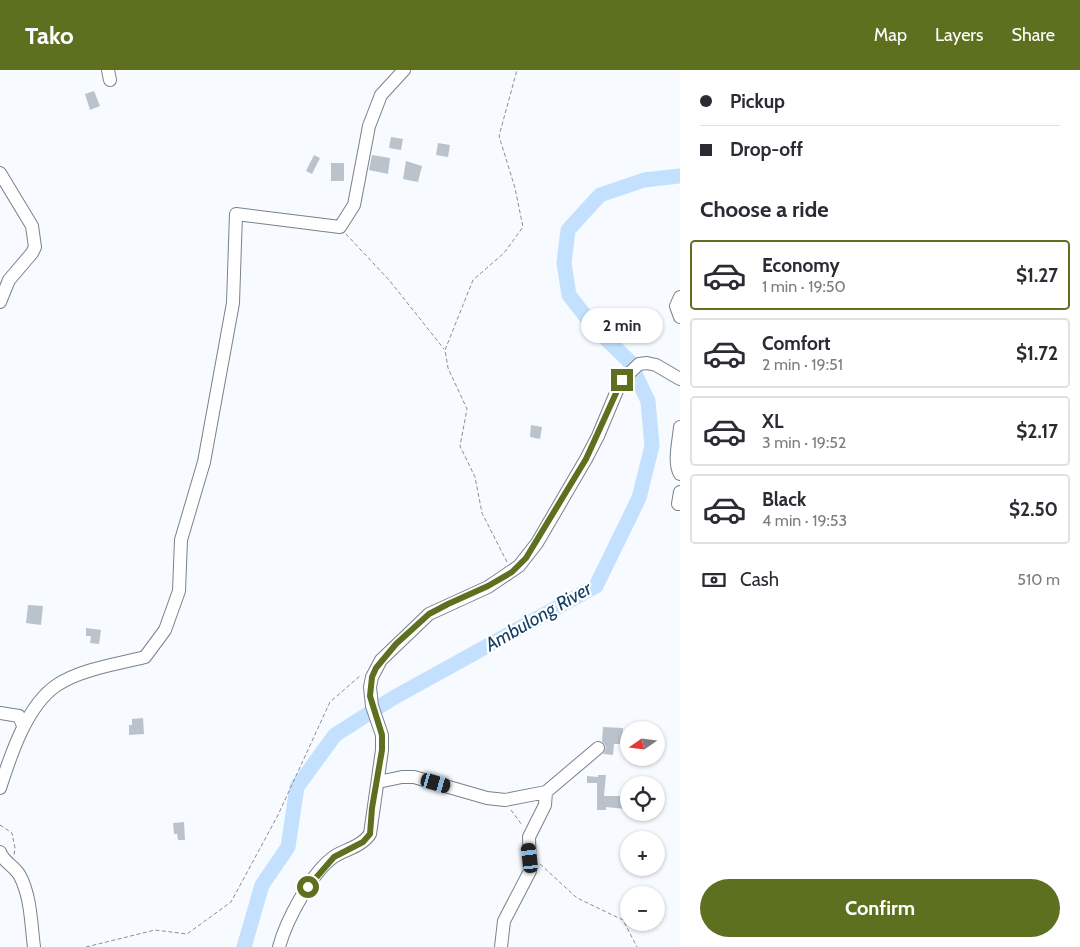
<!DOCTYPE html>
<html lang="en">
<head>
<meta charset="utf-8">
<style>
	:root { --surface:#fff; --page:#f2f2f3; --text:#2b2b33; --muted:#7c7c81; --line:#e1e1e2; --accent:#5c701f }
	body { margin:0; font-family:Cabin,sans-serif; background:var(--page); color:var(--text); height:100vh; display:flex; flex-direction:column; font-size:19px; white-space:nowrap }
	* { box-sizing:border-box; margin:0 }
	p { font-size:16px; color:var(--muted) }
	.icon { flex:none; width:28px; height:28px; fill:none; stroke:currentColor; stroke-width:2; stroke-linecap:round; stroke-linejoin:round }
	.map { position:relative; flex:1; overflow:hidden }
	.drawer { display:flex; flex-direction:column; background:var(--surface); width:400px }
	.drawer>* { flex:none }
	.banner { display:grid; align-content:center; height:110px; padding:0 20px; background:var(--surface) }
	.needle { width:32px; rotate:256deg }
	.controls { position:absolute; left:620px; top:651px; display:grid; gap:10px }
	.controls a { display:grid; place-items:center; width:45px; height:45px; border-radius:50%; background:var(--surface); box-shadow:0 1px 4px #0004; font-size:25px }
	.end { position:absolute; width:22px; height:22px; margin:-11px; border:6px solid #5c701f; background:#fff; box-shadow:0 0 0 2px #fff }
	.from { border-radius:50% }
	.bubble { position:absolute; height:35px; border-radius:18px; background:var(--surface); box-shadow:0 1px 4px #0004; font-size:16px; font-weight:800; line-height:35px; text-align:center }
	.car { position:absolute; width:15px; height:30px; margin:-15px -8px; border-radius:6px; box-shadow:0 0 4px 1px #0007; background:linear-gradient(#222 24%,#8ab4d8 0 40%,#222 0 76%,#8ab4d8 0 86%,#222 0) }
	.banner b { display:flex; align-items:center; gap:18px; height:48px; font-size:19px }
	.banner b+b { border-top:1px solid var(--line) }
	.banner i { width:12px; height:12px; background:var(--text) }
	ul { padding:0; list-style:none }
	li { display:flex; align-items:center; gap:15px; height:70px; margin:0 10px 8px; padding:0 10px; border:2px solid var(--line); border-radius:5px }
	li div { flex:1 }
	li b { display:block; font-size:19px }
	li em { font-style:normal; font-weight:800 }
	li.on { border-color:var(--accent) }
	li>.icon { width:45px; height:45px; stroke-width:1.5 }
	h2 { padding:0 20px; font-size:22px; line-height:60px }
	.pay { display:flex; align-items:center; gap:12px; height:55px; padding:0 20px; font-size:19px }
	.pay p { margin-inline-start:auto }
	.action { display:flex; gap:10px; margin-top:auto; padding:10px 20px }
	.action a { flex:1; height:58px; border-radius:30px; background:var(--accent); color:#fff; font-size:20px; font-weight:800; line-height:58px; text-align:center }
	header { display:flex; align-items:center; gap:30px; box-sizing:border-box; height:70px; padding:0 25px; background:var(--accent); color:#fff }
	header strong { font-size:24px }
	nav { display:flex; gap:28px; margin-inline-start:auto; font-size:18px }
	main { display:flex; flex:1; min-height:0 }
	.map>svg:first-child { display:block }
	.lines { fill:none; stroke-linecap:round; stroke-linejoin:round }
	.river { stroke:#c3e1fe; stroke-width:15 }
	.building { fill:#bac3cc }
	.minor-casing { stroke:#79828a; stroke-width:14 }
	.path { stroke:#8a8e92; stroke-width:1; stroke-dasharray:4 2.5; stroke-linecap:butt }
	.minor { stroke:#fff; stroke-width:12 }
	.route { stroke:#5c701f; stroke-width:6 }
	.labels { text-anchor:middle; stroke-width:4.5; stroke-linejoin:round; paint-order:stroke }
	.water-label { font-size:19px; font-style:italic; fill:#144066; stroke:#fff }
</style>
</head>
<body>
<header>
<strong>Tako</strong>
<nav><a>Map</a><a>Layers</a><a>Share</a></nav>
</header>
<main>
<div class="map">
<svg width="680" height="877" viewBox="0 0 680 877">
	<rect width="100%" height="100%" fill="#f7fafe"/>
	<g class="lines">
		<!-- river -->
		<path class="river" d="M 244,877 L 262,815 L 288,777 L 297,717 L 335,665 L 393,628 L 596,516 L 639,428 L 652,376 L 648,331 L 629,291 L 593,256 L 569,225 L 564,193 L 568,160 L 600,125 L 644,110 L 680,106"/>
	</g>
	<!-- building -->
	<path class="building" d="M 94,21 L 100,36 L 90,40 L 85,24 Z
		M 391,67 L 403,69 L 401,80 L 389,78 Z
		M 438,73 L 450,75 L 448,87 L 436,85 Z
		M 314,85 L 320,88 L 312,104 L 306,101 Z
		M 372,85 L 390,88 L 388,104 L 369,100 Z
		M 406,91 L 422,96 L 418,112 L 403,109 Z
		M 331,93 L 344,93 L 344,111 L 331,111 Z
		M 531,355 L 542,357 L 540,369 L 530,367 Z
		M 28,535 L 43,536 L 41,555 L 26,553 Z
		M 86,558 L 101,560 L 99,574 L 90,573 L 91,566 L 86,566 Z
		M 143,648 L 144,664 L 129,665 L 129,655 L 132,655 L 132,649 Z
		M 603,657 L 623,658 L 622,674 L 614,674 L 613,685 L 603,684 L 606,677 L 602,671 Z
		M 598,705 L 606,705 L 604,726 L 626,726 L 625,739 L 606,737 L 606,740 L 597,740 L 597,713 L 587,713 L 587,706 L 598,707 Z
		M 184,752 L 185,770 L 178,770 L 177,764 L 174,764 L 173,753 Z"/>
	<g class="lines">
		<defs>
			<path id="minor" d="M 108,0 L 110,10
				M 0,103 L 32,156 L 35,177 L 32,183 L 9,210 L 0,232
				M 680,227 L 676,236 L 680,247
				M 680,357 C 679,370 673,393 680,404
				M 678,434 L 680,422
				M 0,643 L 19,646 L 23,656
				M 378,712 L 402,707 L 414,707 L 487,728 L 505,730 L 546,722 L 598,678
				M 0,718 C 11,684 27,635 57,615 C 81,599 118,594 145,587 L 165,560 L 179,521 L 181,470 L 204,392 L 233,233 L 236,144 L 340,157 L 354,135 L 369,56 L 381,25 L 404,0
				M 0,782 C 4,793 15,796 20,806 C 31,827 31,854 34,877
				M 279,877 C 286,851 312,801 335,786 C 347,779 362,776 370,764 L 382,680 L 382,665 L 372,636 L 370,617 L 372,607 L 381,590 L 429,544 L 488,517 L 519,496 L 537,473 L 586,389 L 598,366 L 621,311 L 639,294 L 647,293 L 656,295 L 680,309
				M 501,877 L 504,851 L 530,801 L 529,767 L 545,735 L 546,722"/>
		</defs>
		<!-- minor casing -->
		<use href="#minor" class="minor-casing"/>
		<!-- path -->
		<path class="path" d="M 346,164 L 389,210 L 444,279
			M 507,492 L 482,443 L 475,407 L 460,376 L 467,339 L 448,298 L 445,280 L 473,210 L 504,183 L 523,157 L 515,118 L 499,66 L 517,0
			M 511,740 L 522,755
			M 0,755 L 12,763 L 15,778 L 14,785
			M 540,794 L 577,828 L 623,850 L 637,877
			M 86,877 L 155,860 L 187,864 L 231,832 L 278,745 L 330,632 L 361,605"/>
		<!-- minor -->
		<use href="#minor" class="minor"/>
	</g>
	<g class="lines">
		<!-- route -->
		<path class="route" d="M 308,817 L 334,787 L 363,772 L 370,764 L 372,738 L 382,680 L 382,665 L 370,626 L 372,607 L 376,598 L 396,574 L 429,544 L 448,534 L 488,516 L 512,502 L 526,488 L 586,389 L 622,310"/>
	</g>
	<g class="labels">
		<!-- water labels -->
		<g class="water-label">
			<text transform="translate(538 546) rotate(-30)" y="7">Ambulong River</text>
		</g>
	</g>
</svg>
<div class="controls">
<a><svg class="needle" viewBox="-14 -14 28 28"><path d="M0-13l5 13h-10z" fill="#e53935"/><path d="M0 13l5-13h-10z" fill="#7c7c81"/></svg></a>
<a><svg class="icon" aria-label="locate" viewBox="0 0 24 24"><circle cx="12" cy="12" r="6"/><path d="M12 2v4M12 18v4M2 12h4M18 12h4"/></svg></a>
<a>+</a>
<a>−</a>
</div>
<i class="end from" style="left:308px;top:817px"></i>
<i class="end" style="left:622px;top:310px"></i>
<div class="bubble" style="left:581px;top:238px;width:82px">2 min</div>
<i class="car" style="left:436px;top:713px;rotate:106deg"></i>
<i class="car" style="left:530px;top:788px;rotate:353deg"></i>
</div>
<section class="drawer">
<div class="banner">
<b><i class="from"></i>Pickup</b>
<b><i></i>Drop-off</b>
</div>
<h2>Choose a ride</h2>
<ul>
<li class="on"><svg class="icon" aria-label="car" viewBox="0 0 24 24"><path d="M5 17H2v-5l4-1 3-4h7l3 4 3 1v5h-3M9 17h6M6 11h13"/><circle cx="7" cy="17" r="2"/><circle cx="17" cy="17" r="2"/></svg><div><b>Economy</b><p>1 min · 19:50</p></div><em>$1.27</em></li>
<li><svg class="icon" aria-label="car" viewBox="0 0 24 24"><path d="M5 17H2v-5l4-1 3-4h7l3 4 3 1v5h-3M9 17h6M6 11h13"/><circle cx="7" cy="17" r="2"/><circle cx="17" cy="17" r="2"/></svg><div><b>Comfort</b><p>2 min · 19:51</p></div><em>$1.72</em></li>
<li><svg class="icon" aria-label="car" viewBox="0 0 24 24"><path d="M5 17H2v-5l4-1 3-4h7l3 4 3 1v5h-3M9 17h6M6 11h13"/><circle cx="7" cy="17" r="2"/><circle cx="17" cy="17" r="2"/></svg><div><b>XL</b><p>3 min · 19:52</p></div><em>$2.17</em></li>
<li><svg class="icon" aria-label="car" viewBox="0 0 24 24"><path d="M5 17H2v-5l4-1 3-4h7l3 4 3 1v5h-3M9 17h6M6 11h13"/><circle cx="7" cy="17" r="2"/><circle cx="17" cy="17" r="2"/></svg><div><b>Black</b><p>4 min · 19:53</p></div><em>$2.50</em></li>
</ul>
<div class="pay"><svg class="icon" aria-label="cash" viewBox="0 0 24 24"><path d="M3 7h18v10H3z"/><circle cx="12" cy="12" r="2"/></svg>Cash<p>510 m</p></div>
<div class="action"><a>Confirm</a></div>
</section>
</main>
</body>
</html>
